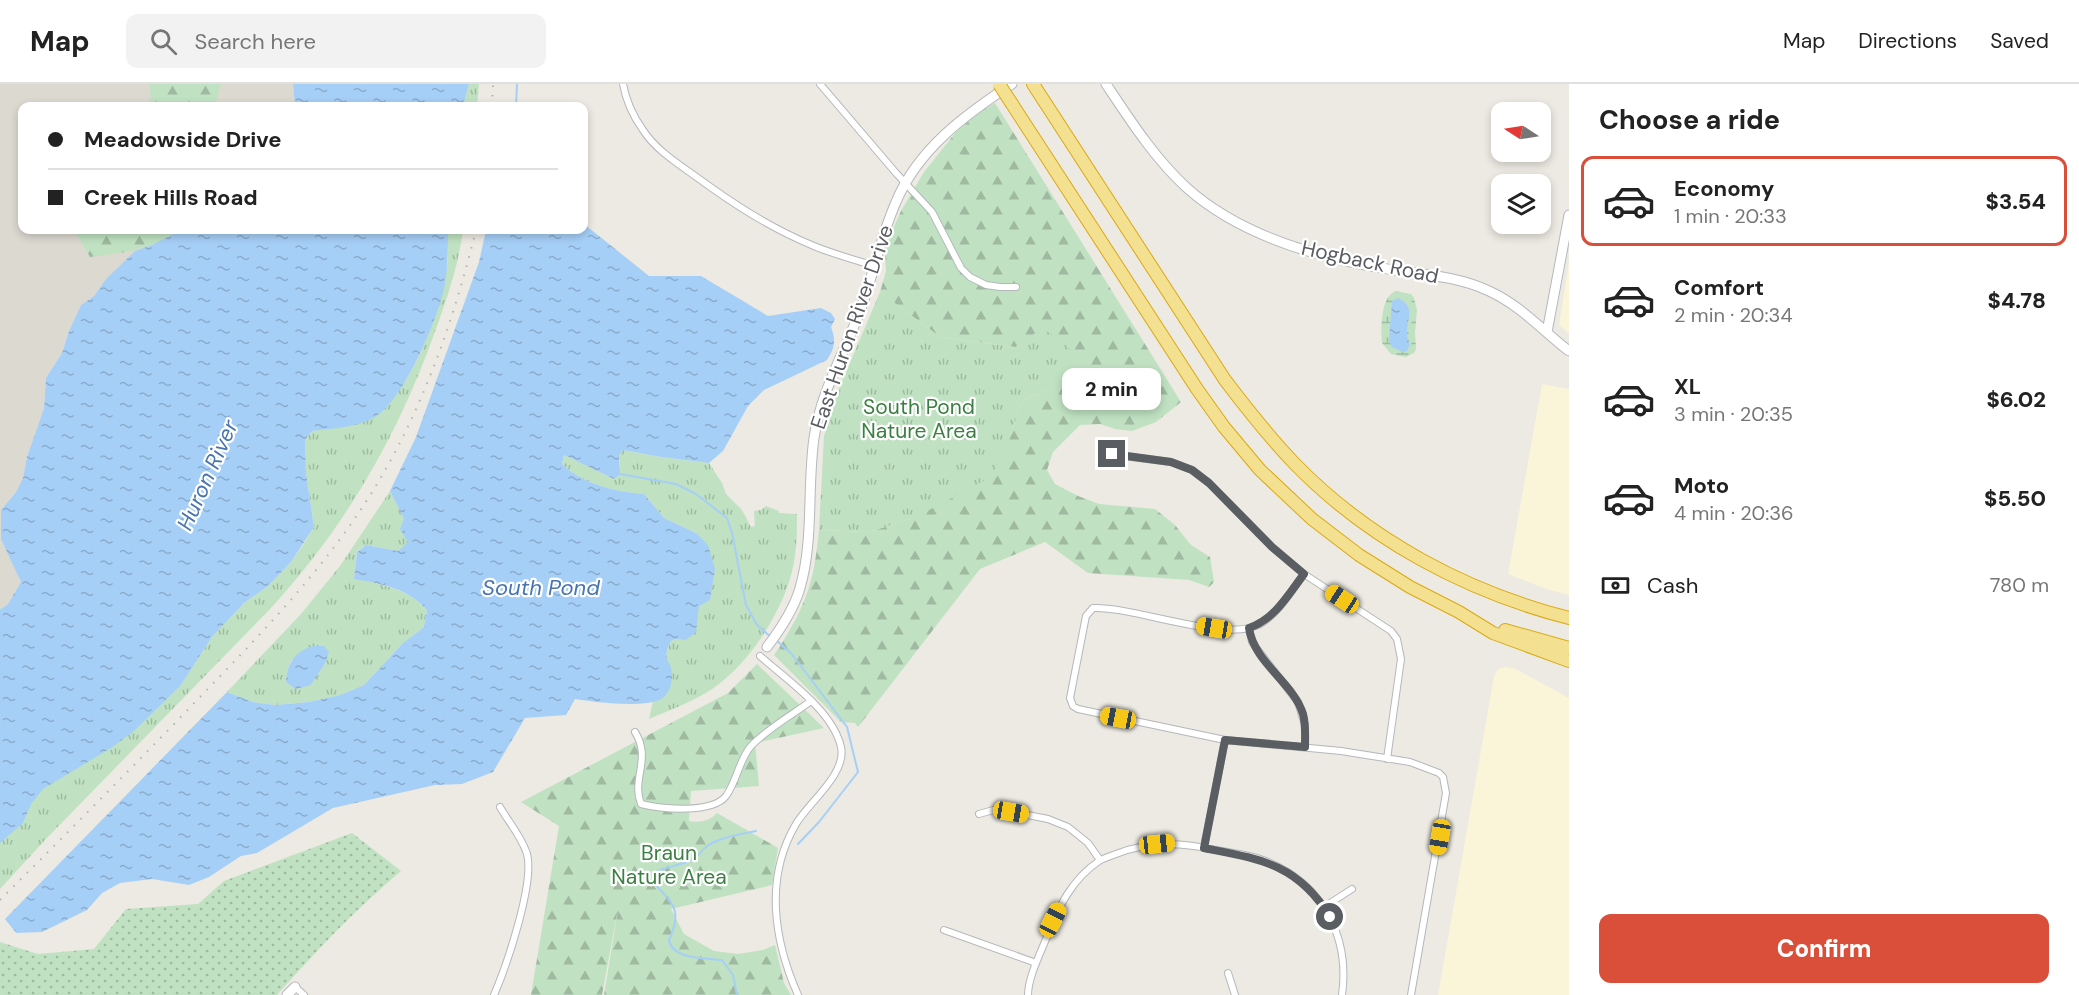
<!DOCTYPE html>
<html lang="en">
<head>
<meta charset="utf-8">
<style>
	:root { --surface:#fff; --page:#f2f2f2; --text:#222; --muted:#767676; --line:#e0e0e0; --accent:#da4f39 }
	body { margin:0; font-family:"DM Sans",sans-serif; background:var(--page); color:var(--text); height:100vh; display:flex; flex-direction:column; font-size:22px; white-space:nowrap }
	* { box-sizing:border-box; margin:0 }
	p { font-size:20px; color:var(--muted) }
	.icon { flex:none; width:33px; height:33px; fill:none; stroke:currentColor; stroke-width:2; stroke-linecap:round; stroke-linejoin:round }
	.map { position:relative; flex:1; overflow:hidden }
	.panel { display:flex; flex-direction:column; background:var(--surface); width:510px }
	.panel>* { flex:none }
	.hud { position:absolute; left:18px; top:18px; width:570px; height:132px; border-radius:12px; box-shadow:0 3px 9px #0003; display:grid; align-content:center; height:132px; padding:0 30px; background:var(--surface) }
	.needle { width:39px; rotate:282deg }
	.tools { position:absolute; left:1491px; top:18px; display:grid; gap:12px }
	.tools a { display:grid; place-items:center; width:60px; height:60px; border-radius:12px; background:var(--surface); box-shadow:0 3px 9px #0003; font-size:30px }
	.end { position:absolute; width:27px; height:27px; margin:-14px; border:8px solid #5a5d61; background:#fff; box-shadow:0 0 0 3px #fff }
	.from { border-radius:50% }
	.bubble { position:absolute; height:42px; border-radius:12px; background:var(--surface); box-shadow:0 3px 9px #0003; font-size:20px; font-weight:800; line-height:42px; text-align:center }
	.car { position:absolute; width:18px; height:36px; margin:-18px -9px; border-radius:8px; box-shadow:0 0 4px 2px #0007; background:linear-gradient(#f5c518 24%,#345 0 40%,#f5c518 0 76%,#345 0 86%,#f5c518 0) }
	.hud b { display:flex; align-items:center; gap:21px; height:57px; font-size:22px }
	.hud b+b { border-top:2px solid var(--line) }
	.hud i { width:15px; height:15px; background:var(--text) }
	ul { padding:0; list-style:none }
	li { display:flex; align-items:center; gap:18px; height:90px; margin:0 12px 9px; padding:0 18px; border:3px solid transparent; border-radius:12px }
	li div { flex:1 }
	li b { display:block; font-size:22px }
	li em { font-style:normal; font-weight:800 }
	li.on { border-color:var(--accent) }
	li>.icon { width:54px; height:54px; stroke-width:1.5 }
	h2 { padding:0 30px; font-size:27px; line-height:72px }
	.pay { display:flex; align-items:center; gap:15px; height:66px; padding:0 30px; font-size:22px }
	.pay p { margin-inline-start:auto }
	.cta { display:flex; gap:12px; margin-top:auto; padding:12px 30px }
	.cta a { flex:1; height:69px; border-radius:12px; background:var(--accent); color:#fff; font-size:24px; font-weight:800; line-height:69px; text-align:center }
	header { display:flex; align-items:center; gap:36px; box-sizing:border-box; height:84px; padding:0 30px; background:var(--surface); border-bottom:2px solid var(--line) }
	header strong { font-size:28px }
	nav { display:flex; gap:33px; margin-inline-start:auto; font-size:21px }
	.search { width:420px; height:54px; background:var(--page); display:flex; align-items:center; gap:15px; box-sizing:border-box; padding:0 21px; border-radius:12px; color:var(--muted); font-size:22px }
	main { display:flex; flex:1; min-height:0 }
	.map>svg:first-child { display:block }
	.commercial { fill:#faf4d8 }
	.education { fill:#dbd9d0 }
	.grass { fill:url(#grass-dots) }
	.forest { fill:url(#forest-firs) }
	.wetland { fill:url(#wetland-marsh) }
	.park { fill:url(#park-tufts); fill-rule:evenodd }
	.water { fill:url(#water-ripples) }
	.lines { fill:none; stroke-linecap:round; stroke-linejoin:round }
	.stream { stroke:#a6cff7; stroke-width:2 }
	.street-casing { stroke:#b4b7bb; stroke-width:8 }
	.secondary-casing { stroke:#b5b8bd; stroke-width:11 }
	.highway-casing { stroke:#dba812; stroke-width:14 }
	.street { stroke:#fff; stroke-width:6 }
	.secondary { stroke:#fff; stroke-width:9 }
	.highway { stroke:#f4e091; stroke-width:12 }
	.rail { stroke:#b2b3b3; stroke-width:2; stroke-dasharray:1.5 8; stroke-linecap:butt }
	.highway-bridge-casing { stroke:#dba812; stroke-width:14; stroke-linecap:butt }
	.highway-bridge { stroke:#f4e091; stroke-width:12 }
	.route { stroke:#5a5d61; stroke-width:8 }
	.labels { text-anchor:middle; stroke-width:4.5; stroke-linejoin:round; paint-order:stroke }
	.street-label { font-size:21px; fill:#5a5d61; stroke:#fff }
	.park-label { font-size:21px; fill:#3b7f42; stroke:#fff }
	.water-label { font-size:22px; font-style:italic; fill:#4875b0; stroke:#fff }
</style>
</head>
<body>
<header>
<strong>Map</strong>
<div class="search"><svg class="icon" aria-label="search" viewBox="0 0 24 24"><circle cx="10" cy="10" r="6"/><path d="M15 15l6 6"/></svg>Search here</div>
<nav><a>Map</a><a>Directions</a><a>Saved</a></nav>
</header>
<main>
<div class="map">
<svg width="1569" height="911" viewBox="0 0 1569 911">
	<defs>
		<pattern id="grass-dots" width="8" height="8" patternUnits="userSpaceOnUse" patternTransform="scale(1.5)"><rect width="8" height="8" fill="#c0e2c2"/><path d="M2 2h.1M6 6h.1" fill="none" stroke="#9fbaa1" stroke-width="1.8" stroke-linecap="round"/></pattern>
		<pattern id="forest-firs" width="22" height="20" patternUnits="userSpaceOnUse" patternTransform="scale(1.5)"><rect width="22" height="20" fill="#c0e2c2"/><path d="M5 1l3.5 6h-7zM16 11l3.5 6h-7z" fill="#9fbaa1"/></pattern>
		<pattern id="wetland-marsh" width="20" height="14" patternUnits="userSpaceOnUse" patternTransform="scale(1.5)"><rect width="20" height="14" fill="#c0e2c2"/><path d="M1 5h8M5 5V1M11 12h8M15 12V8" fill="none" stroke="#9fbaa1"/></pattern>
		<pattern id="park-tufts" width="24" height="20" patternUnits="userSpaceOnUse" patternTransform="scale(1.5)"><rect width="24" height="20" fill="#c0e2c2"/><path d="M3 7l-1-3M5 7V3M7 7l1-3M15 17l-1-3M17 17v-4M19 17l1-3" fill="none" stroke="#9fbaa1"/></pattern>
		<pattern id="water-ripples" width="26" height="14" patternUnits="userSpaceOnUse" patternTransform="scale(1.5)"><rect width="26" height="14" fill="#a6cff7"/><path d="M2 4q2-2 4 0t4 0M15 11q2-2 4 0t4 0" fill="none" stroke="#8aabcb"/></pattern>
	</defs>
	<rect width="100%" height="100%" fill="#eceae2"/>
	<!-- commercial -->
	<path class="commercial" d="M 1569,178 L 1569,250 L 1559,241 Z
		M 1542,300 L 1569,305 L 1569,511 L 1546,505 L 1508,490 Z
		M 1506,583 L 1516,585 L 1569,614 L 1569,911 L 1438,911 L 1494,592 L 1498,585 Z"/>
	<!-- education -->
	<path class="education" d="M 0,0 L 293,0 L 295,22 L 22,22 L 22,146 L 181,146 L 152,161 L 106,195 L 94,212 L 81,221 L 69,247 L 62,269 L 46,294 L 44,324 L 27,373 L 23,394 L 16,408 L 1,426 L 13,478 L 21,498 L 8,520 L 2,525 L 0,523 Z"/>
	<!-- grass -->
	<path class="grass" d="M 352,749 L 401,787 C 355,826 317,866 277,911 L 0,911 L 0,858 L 38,870 L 94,865 L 126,825 L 198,820 L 224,797 Z"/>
	<!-- forest -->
	<path class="forest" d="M 149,0 L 221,0 L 215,22 L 146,22 L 151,15 Z
		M 995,19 L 1181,318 L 1156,338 L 1132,347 L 1115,345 L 1100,340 L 1080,341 L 1053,368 L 1047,386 L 1055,400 L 1078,412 L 1099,420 L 1155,425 L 1175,441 L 1191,461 L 1210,473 L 1214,498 L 1209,503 L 1189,496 L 1088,489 L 1045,458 L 980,485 L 858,643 L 855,639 L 820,617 L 779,564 C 807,519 814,498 819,446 L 869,448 L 916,433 L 1009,356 L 1020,322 L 1027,314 L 1039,310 L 1053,300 L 1069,299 L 1015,263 L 940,253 L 880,208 L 886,187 L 885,170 L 892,147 L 901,127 L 924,88 L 956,48 L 981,27 Z
		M 74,146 L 181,146 C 153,166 122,169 90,173 Z
		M 757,580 L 824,644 L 755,659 L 759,702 L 691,707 L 689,737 C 700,739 709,737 717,729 L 778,764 L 772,801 L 671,825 L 684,850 L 714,867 L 738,870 L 763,866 L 775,861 L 784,899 L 791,911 L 604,911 L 619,819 L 602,911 L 531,911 L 559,742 L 521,718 L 728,609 Z"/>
	<!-- wetland -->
	<path class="wetland" d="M 1395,207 L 1411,210 L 1414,214 L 1417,226 L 1415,248 L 1416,265 L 1414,269 L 1406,273 L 1391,270 L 1382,259 C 1381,244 1380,215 1395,207 Z"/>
	<!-- park -->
	<path class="park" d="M 469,0 L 479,0 L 477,22 L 463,22 Z
		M 448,146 L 463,146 C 459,179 448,211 437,242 C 400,348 347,441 271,524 L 45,756 L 0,805 L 0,523 L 131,644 L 181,601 L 212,553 L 244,519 L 268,502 L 291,478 L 303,461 L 314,443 L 306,389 L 305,356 L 312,347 L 330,344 L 393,315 L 408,293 L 421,268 L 443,207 L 448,177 Z
		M 880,208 L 940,253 L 1015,263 L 1041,245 L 1058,253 L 1076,272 L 1077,288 L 1069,300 L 1053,300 L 1039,310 L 1027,314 L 1020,322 L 1009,356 L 991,393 L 916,433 L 869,448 L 819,446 L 824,352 L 838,307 Z
		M 623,366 L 661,373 L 709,379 L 722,399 L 726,410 L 742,426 L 751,443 L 755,442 L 754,427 L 761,426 L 766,422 L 779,427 L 779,429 L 797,430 C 797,444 797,458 795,472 C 789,521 747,586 704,610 C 687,620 667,627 649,635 L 653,617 L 663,614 L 672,588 C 666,576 664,570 671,557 L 676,555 L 696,449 L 664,434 L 644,410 C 616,408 582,400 562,380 L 564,371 L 614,395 L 620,381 L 619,372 Z
		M 390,407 L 404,435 L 408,458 L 398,467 L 366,461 L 357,467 L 354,494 C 382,501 407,504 427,526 L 424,543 L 403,559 L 364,601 L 340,611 L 309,618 L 275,621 L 253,618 L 227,608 L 301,530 L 340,482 ZM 291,576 L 326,578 L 311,601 L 286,598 L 287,588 Z
		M 779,564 L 820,617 L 855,639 L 841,638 L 774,571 Z"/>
	<!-- water -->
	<path class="water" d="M 293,0 L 469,0 L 463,22 L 295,22 Z
		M 584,140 L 649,192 L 701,192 L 768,232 L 821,224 L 831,229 L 835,235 L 831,243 C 836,256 835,264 827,276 L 764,306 L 748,322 L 723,367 L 709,379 L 661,373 L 623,366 L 619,372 L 620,390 L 614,395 L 564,371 L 562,380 C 582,400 617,408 644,410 L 664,434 L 696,449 L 708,461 L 715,485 L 710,516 L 699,522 L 696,548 L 686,556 L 676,555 L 671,557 C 660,578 673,576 672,593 C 672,600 669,609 663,614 C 647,625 594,618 575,615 L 566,631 L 525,634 L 493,688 L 462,700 L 435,701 L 333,724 L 257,769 L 241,772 L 209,793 L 189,801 L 152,795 L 120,799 L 102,809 L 87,826 L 42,848 L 16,849 L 5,835 L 227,608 L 253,618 L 275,621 L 309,618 L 340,611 L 364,601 L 403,559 L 424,543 L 427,526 C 407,504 382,500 354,495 L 357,468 L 366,461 L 398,467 L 408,458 L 400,445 L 404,435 L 390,407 L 416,353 L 479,178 L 486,146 L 584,146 Z
		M 181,146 L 448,146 C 448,166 448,185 444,205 C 436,238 404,316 375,333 C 356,344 334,344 312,347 L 305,356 L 306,389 L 314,443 L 291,478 L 268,502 L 244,519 L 212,553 L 181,601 L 134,647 L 111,664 L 43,705 L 31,720 L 23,739 L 0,759 L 0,526 L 8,520 L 21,498 L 1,455 L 1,426 L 16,408 L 23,394 L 27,373 L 44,324 L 46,294 L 62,269 L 69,247 L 81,221 L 94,212 L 106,195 L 135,167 L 152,161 Z
		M 1398,214 C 1417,223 1406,236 1407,250 C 1407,254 1409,257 1410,260 L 1407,267 L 1403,268 L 1392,263 L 1389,256 L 1392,217 Z
		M 312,562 L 324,562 L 329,568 L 326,578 L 311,601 L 296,605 L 286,598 C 287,579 295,568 312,562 Z"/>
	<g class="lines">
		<!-- stream -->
		<path class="stream" d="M 516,22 L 517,0
			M 620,390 L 676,400 L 696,410 L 727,434 L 732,449 L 746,521 L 757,541 L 772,554
			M 777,557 L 791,569 L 847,643 L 858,688 L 819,738 L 798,760
			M 737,911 L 733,891 L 722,876 C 707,874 672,876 669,856 C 683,826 673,820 653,798 L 654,789 C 666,782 680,782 693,775 C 699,772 702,766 707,762 C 720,753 741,750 756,747"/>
		<defs>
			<path id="street" d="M 623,0 C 626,17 633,32 643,46 C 655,65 677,79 695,92 C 732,119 770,144 814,162 C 833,170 855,176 875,182
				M 820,0 L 896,89 L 932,128 L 961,184 L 970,193 L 986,201 L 1000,203 L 1016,203
				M 1099,369 L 1171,378 L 1192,386 L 1209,399 L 1272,463 L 1304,490 L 1391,547 L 1397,555 L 1401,575 L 1387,675
				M 1304,490 C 1291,507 1280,527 1262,539 C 1228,561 1135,522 1093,524 L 1086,532 L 1070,614 L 1073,622 L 1078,625 L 1225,656 L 1341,667 L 1410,678 L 1439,689 L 1443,693 L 1446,709 L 1411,911
				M 1249,544 L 1252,558 L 1257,565 L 1298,618 L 1305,641 L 1305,663
				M 760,572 C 787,596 833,627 841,663 C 847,690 808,719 796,740 C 764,794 774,857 798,911
				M 635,648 C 652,675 631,695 641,720 C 661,725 712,730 726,712 C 737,697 739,676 751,662 C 768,644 792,631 811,617
				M 979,730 L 997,725 L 1048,735 L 1068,743 L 1088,759 L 1100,776
				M 1204,763 L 1225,656
				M 1324,823 L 1352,805
				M 944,846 L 1036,879
				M 1228,889 L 1235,911
				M 295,903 L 304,911
				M 494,911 C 506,883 537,794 526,767 C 520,751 508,737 500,723
				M 1028,911 C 1028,894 1040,870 1046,855 C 1057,825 1072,795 1099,777 C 1104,774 1111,772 1116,770 C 1147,758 1178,758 1210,765 C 1230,769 1250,770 1268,778 C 1323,801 1350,853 1342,911"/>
			<path id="secondary" d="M 1106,0 C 1130,36 1155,75 1187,104 C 1235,147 1303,169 1365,181 C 1406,190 1451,189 1489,207 C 1520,221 1543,247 1569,267
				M 1547,248 L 1569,131
				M 767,563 C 780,546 794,525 800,504 C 814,456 807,403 814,354 C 820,311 843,270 859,230 C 873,193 880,154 896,118 C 918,65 966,30 1012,0
				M 287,911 L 295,903"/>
			<path id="highway" d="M 1033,0 L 1225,296 C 1247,325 1269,353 1295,380 C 1369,456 1467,508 1569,534
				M 1012,20 L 1197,305 L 1224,343 L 1260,386 L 1312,435 L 1359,471 L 1410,503 L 1459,528 L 1493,549 L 1569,577
				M 1505,546 L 1569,564"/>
		</defs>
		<!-- street casing -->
		<use href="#street" class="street-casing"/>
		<!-- secondary casing -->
		<use href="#secondary" class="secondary-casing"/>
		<!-- highway casing -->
		<use href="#highway" class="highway-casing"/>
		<!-- street -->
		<use href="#street" class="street"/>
		<!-- secondary -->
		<use href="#secondary" class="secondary"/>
		<!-- highway -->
		<use href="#highway" class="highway"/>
		<!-- rail -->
		<path class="rail" d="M 492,22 L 493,0
			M 0,816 C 67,749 134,682 200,613 C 261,550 322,487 369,413 C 421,331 453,239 476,146"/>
		<defs>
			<path id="highway-bridge" d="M 999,0 L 1012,20"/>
		</defs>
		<!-- highway-bridge casing -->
		<use href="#highway-bridge" class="highway-bridge-casing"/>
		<!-- highway-bridge -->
		<use href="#highway-bridge" class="highway-bridge"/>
	</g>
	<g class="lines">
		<!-- route -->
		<path class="route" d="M 1112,370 L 1171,378 L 1192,386 L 1209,399 L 1272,463 L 1304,490 C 1288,511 1275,535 1249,544 C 1254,579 1293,598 1303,630 C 1306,641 1305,652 1305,663 L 1225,656 L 1204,764 C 1260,775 1298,780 1330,833"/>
	</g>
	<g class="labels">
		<!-- street labels -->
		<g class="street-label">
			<text transform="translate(1370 178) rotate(12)" y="7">Hogback Road</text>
			<text transform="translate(852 243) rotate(-71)" y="7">East Huron River Drive</text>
		</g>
		<!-- park labels -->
		<g class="park-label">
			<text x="919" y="330">South Pond<tspan x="919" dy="24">Nature Area</tspan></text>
			<text x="669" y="776">Braun<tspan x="669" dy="24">Nature Area</tspan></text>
		</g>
		<!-- water labels -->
		<g class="water-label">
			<text transform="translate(207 391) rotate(-66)" y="8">Huron River</text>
			<text x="541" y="511">South Pond</text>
		</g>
	</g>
</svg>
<div class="tools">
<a><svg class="needle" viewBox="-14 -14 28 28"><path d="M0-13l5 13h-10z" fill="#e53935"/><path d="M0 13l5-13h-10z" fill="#767676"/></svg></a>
<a><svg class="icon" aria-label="layers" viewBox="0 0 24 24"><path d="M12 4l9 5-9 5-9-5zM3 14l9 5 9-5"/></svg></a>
</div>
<i class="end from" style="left:1330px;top:833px"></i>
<i class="end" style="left:1112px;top:370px"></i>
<div class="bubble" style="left:1062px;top:284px;width:99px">2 min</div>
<i class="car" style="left:1342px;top:515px;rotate:303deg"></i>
<i class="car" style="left:1214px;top:544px;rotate:280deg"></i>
<i class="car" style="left:1118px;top:634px;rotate:281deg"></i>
<i class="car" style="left:1011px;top:728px;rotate:100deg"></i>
<i class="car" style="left:1440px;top:753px;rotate:190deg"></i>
<i class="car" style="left:1157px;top:760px;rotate:84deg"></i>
<i class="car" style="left:1053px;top:836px;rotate:27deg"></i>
<div class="hud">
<b><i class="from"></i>Meadowside Drive</b>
<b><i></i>Creek Hills Road</b>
</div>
</div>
<section class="panel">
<h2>Choose a ride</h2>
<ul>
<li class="on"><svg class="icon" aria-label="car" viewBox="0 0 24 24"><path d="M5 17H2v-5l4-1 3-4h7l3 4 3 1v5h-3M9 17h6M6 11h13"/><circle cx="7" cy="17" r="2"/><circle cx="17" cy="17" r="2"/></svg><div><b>Economy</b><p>1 min · 20:33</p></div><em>$3.54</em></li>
<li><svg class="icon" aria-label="car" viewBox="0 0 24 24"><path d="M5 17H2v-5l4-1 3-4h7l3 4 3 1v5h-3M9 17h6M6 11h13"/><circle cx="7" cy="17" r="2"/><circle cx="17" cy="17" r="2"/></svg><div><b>Comfort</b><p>2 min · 20:34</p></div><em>$4.78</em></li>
<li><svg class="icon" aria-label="car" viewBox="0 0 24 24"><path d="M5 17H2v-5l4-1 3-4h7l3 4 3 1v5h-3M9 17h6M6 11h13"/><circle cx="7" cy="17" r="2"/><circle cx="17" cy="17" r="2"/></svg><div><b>XL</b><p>3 min · 20:35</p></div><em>$6.02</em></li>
<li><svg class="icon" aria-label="car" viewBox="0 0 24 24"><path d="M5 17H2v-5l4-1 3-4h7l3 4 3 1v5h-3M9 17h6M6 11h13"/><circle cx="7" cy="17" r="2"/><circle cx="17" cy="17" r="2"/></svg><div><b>Moto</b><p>4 min · 20:36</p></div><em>$5.50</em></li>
</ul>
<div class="pay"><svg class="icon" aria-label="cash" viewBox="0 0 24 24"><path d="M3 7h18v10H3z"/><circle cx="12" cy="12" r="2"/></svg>Cash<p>780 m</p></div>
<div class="cta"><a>Confirm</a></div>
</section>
</main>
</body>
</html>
